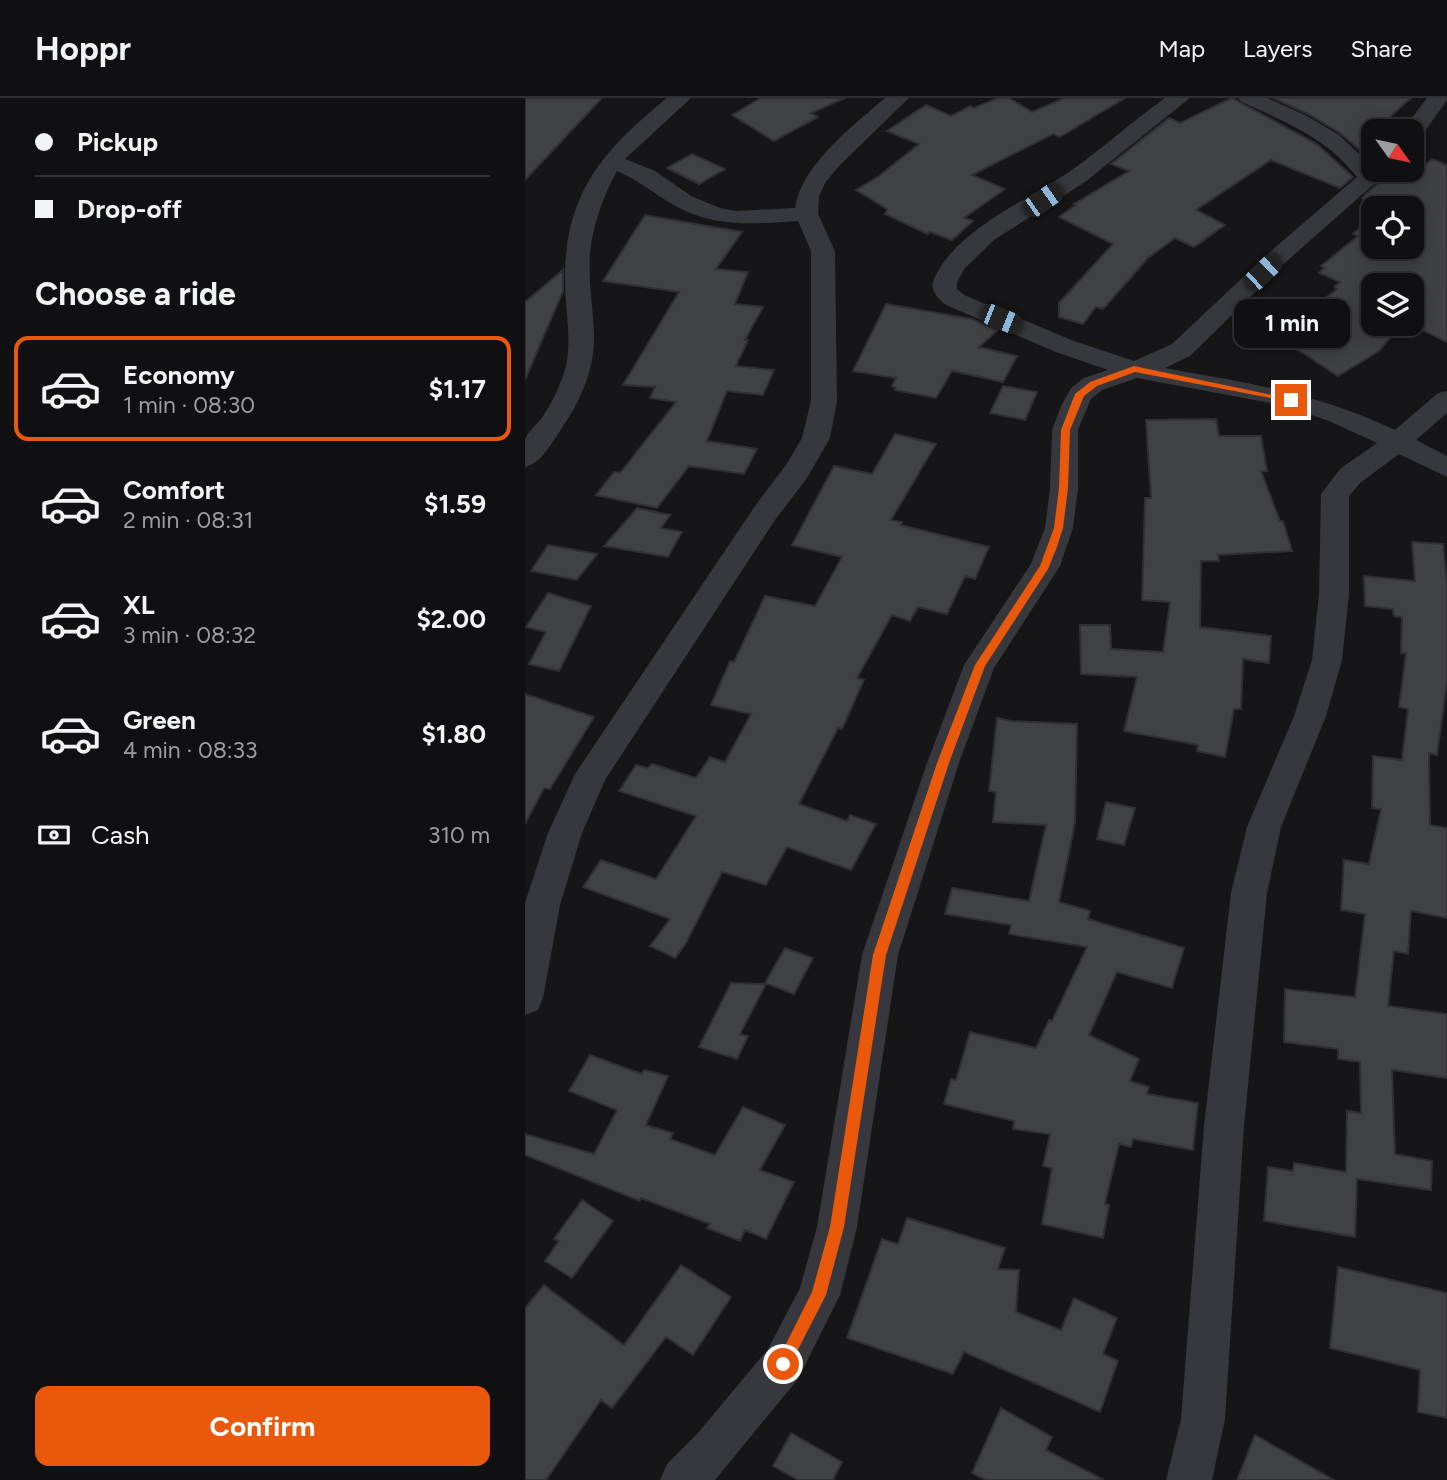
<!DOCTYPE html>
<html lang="en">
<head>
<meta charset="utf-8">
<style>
	:root { --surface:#101012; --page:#19191b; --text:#f1f3f6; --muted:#9c9d9f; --line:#303032; --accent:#ea580c }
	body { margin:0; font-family:Figtree,sans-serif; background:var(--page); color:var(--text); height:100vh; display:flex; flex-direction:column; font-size:26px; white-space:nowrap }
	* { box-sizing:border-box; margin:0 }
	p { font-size:23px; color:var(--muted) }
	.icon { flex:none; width:38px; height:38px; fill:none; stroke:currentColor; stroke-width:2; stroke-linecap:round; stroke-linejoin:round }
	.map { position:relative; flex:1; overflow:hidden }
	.details { display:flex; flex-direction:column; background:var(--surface); width:525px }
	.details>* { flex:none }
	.guide { display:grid; align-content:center; height:154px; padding:0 35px; background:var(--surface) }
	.needle { width:46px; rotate:123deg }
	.fabs { position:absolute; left:836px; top:21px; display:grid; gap:14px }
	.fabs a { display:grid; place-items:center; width:63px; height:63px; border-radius:14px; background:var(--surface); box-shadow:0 4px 18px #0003,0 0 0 2px var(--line); font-size:35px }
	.end { position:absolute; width:32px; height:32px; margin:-16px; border:9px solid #ea580c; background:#fff; box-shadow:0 0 0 4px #fff }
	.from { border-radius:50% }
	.bubble { position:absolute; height:49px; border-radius:14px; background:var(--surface); box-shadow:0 4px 18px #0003,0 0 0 2px var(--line); font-size:23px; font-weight:700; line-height:49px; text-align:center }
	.car { position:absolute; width:21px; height:42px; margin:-21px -10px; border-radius:9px; box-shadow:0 0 5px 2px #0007; background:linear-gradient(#222 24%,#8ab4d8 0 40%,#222 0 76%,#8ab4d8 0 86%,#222 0) }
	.guide b { display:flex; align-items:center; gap:24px; height:66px; font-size:26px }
	.guide b+b { border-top:2px solid var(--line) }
	.guide i { width:18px; height:18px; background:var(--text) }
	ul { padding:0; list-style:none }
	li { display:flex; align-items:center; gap:21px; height:105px; margin:0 14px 10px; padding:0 21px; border:4px solid transparent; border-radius:14px }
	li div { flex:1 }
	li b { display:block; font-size:26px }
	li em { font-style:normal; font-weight:700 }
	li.on { border-color:var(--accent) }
	li>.icon { width:63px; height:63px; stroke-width:1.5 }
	h2 { padding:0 35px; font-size:32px; line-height:84px }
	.pay { display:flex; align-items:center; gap:18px; height:77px; padding:0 35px; font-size:26px }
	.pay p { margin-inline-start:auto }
	.action { display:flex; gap:14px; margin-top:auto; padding:14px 35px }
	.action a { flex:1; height:80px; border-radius:14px; background:var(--accent); color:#fff; font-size:28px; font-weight:700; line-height:80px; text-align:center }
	header { display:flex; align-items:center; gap:42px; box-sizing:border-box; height:98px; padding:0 35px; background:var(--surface); border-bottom:2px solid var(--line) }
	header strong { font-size:33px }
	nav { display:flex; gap:38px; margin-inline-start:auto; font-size:24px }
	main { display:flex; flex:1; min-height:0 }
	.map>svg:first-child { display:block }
	.building { fill:#404145; stroke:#303034; stroke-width:2 }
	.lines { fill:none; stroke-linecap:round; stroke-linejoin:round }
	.street { fill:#37383d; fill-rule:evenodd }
	.route { fill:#ea580c }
</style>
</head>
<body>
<header>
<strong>Hoppr</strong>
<nav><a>Map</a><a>Layers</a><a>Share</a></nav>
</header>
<main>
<section class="details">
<div class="guide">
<b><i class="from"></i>Pickup</b>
<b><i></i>Drop-off</b>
</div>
<h2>Choose a ride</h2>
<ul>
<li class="on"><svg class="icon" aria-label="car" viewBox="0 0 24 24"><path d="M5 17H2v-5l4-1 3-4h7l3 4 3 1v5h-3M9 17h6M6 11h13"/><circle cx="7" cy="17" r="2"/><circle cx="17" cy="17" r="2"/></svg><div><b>Economy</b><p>1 min · 08:30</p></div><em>$1.17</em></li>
<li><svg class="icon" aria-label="car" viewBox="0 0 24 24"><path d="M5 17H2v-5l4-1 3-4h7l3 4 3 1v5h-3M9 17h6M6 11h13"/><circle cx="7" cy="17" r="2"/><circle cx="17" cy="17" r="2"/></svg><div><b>Comfort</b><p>2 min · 08:31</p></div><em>$1.59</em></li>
<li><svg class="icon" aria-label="car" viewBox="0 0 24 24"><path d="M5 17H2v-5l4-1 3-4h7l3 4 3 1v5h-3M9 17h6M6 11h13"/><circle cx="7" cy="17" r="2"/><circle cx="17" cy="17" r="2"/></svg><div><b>XL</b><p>3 min · 08:32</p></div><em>$2.00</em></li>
<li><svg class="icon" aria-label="car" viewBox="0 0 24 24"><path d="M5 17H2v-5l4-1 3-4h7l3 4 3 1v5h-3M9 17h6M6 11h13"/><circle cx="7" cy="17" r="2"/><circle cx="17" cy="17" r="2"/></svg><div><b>Green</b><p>4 min · 08:33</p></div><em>$1.80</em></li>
</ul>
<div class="pay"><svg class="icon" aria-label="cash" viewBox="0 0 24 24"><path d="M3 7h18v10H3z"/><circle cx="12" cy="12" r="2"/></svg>Cash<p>310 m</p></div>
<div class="action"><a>Confirm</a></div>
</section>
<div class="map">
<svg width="922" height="1382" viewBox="0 0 922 1382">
	<rect width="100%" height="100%" fill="#161618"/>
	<!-- building -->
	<path class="building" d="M 0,0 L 77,0 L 0,82 Z
		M 236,0 L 320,0 L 286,15 L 293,19 L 249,43 L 207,17 Z
		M 473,0 L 484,0 L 507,14 L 540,0 L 600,0 L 535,39 L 528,36 L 447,77 L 480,91 L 439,120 L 448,123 L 427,142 L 405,134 L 403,136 L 360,116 L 362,111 L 331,92 L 354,78 L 394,46 L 362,33 L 401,7 L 426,18 L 445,8 L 449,10 Z
		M 707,0 L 792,46 L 828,79 L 815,90 L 746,62 L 671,112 L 700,127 L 669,149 L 650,140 L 623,160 L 578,211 L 571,209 L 558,226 L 534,219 L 534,205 L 588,146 L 534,119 L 551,107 L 549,106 L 604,73 L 586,66 L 644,20 L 655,25 Z
		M 748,0 L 886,0 L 849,33 L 849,64 L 815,35 L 783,16 Z
		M 167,56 L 200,71 L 174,86 L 142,70 Z
		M 907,61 L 922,67 L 922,244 L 885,226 L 887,226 L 887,187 L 849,187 L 849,226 L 877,226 L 854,253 L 813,278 L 764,246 L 804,221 L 785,212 L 812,191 L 809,189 L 815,184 L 794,175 L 799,170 L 796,168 L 833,138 L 828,136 L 849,118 L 849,149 L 887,149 L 887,110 L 858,110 L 837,100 L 867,72 L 887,72 L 896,64 L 901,66 Z
		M 120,117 L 217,134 L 191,171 L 223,174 L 210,206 L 238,209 L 220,242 L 223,242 L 211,268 L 249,272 L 238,297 L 202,293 L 182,343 L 232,351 L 219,376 L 164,368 L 132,410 L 71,397 L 89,374 L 95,375 L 151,304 L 125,300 L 130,289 L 98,287 L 154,194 L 78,183 Z
		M 38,172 L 38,193 L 0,282 L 0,204 Z
		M 361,206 L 447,221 L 473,232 L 454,249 L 492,258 L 478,284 L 427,273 L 411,300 L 370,292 L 371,290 L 367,288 L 371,280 L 328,273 Z
		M 478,288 L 512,294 L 500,322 L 465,315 Z
		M 691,321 L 694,338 L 736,338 L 742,373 L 736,373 L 755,423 L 758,423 L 767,453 L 693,457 L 694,463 L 676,463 L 675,529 L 746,538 L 744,565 L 718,561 L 716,611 L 709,611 L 700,659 L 672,653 L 673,647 L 599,633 L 612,579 L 556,576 L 555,527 L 585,527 L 586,551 L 638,554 L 645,504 L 617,502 L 620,400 L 626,400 L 621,322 Z
		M 370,336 L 411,346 L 366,422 L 377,424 L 376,427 L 464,449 L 450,481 L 440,478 L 422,516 L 393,509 L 385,523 L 367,517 L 332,580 L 339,582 L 317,631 L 313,630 L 274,706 L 322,723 L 325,717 L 351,726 L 326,772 L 262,749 L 241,787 L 197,774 L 161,845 L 150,860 L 125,848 L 145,821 L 58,789 L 76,762 L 131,781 L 171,718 L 94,693 L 111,667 L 123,670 L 127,666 L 171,680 L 185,659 L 200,664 L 226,616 L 186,607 L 205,563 L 209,564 L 240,498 L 290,508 L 317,459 L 267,447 L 309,368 L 347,376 Z
		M 112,410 L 145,417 L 136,430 L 157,434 L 143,459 L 79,448 Z
		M 887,444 L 918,446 L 922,485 L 922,584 L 912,657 L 904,655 L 905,727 L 922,730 L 922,820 L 886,813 L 883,856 L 869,853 L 863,908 L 922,916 L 922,980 L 867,972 L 870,1056 L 907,1063 L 906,1092 L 832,1081 L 830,1139 L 739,1123 L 743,1069 L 768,1073 L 769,1065 L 821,1074 L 822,1013 L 836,1015 L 835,964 L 813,961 L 813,951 L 759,944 L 760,891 L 830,899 L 840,816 L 816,812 L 819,762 L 844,766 L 856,711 L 847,710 L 848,658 L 877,662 L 883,611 L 874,609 L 881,555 L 876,555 L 877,519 L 869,518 L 868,511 L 840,508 L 839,478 L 890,483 Z
		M 23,447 L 72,456 L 52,482 L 6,473 Z
		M 23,495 L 66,508 L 34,573 L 4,566 L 21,534 L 1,529 Z
		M 0,596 L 69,619 L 25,691 L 19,690 L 0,726 Z
		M 472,620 L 486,623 L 552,626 L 550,725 L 534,804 L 565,813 L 563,821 L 659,850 L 647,890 L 592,874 L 564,937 L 614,961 L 605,983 L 624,989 L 622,996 L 673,1005 L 668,1052 L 608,1041 L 606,1049 L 594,1046 L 580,1106 L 584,1107 L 578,1140 L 517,1126 L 527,1070 L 518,1068 L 525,1036 L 488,1031 L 489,1023 L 419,1006 L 426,981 L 431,982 L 445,934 L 511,950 L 524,922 L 527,923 L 562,849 L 484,836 L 486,827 L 420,816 L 427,790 L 504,803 L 521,727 L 468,724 L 471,694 L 464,693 Z
		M 581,704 L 610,710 L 599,747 L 572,741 Z
		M 260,850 L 288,860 L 269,896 L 240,885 Z
		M 206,885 L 241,886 L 215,936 L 223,938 L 212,961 L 174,949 Z
		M 65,957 L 117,976 L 119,972 L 143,978 L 121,1027 L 148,1035 L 145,1041 L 190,1057 L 218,1009 L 260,1027 L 235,1072 L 269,1084 L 241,1141 L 220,1132 L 215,1143 L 182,1130 L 185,1126 L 116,1100 L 115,1103 L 0,1057 L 0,1036 L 69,1056 L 92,1012 L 44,993 Z
		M 57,1102 L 88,1123 L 47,1180 L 20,1163 L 34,1143 L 29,1141 Z
		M 382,1120 L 480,1150 L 473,1171 L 494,1172 L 491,1214 L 536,1232 L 549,1200 L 592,1220 L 578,1256 L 593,1263 L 575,1314 L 439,1254 L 428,1276 L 322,1240 L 357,1141 L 373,1146 Z
		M 156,1167 L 206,1199 L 168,1257 L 141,1239 L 87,1310 L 76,1302 L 21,1382 L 0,1382 L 0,1210 L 19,1187 L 99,1247 Z
		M 813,1169 L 922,1195 L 922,1320 L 893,1314 L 895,1272 L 805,1250 Z
		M 476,1310 L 527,1339 L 521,1352 L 579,1382 L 461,1382 L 447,1375 Z
		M 266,1335 L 317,1364 L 308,1382 L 273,1382 L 248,1368 Z
		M 730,1337 L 809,1382 L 712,1382 Z"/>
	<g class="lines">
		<!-- street -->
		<path class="street" d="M 142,0 L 166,0 L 100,61 L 130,73 L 166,98 L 195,110 L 211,113 L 270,110 C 276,67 329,27 360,0 L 384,0 L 314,68 L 300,85 L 294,99 L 293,116 L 310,153 L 312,303 L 305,340 L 282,380 L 250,422 L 80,682 L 57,735 L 35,807 L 18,900 L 13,912 L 0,917 L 0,805 L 23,735 L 50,676 L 230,408 L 261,367 L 277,340 L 286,303 L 286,153 L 273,123 C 230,126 188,130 149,107 C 129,96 113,82 92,73 C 78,98 68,127 65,155 C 63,183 68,209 69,236 C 70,274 54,306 33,336 C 24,349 16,365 0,369 C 0,361 0,350 0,342 C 2,335 11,327 16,321 C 27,305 36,287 41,268 C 47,239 40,211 40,183 C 39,95 79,51 142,0 Z
			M 640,0 L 665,0 L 560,84 L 469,142 L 440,170 L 432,184 L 432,191 L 439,197 L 549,243 L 609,263 L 647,246 L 747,152 L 832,79 C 803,41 759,23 717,4 L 713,0 L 742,0 L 782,18 L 814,37 L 846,67 L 849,67 L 849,72 L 865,72 L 763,162 L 665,258 L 640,270 C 726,286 790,294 870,332 L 913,295 L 922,293 L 922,315 L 891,342 L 922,358 L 922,379 L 874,356 L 835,385 L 824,398 L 824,496 L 817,562 L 801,618 L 756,729 L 742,795 L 719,1028 L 700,1321 L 687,1382 L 641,1382 L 656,1321 L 679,1028 L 706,795 L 722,729 L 769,618 L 787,562 L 794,496 L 796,396 L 815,371 L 852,345 L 804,323 L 761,308 L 612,280 L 577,292 L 566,301 L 553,332 L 553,390 L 548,430 L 535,468 L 469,570 L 434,665 L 373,857 L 332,1129 L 315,1197 L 273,1281 L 190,1382 L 135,1382 L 142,1366 L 173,1335 L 243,1251 L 275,1190 L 292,1129 L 337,857 L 402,665 L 439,567 L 506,466 L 520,430 L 525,390 L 527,332 L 536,308 L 546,290 L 559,280 L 583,272 L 531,254 L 421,207 C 413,201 404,192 409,181 C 431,131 504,102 547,72 C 579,49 608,23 640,0 Z
			M 902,0 L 922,0 L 922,2 L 895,40 L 887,41 L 887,33 L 877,33 Z"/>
	</g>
	<!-- route -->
	<path class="route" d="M 609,268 L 771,302 L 766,304 L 610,274 L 572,288 L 559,298 L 545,332 L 543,390 L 538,430 L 532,449 L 523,471 L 460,568 L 424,665 L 361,857 L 319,1129 L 301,1197 L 263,1271 L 258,1274 L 253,1271 L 251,1266 L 287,1194 L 305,1129 L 348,857 L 412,665 L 450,567 L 515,468 L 529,430 L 534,390 L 536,332 L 550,296 L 565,284 Z"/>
</svg>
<div class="fabs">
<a><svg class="needle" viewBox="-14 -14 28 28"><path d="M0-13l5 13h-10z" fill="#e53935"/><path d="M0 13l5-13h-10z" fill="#9c9d9f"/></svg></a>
<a><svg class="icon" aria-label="locate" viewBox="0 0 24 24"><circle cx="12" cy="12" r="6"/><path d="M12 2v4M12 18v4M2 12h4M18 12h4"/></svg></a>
<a><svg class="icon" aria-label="layers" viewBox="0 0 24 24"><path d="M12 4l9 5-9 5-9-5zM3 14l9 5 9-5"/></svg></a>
</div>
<i class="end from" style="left:258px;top:1266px"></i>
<i class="end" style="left:766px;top:302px"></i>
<div class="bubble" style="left:709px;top:201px;width:116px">1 min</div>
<i class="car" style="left:518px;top:102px;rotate:55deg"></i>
<i class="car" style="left:738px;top:174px;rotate:46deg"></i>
<i class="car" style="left:476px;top:221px;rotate:112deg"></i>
</div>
</main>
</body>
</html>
